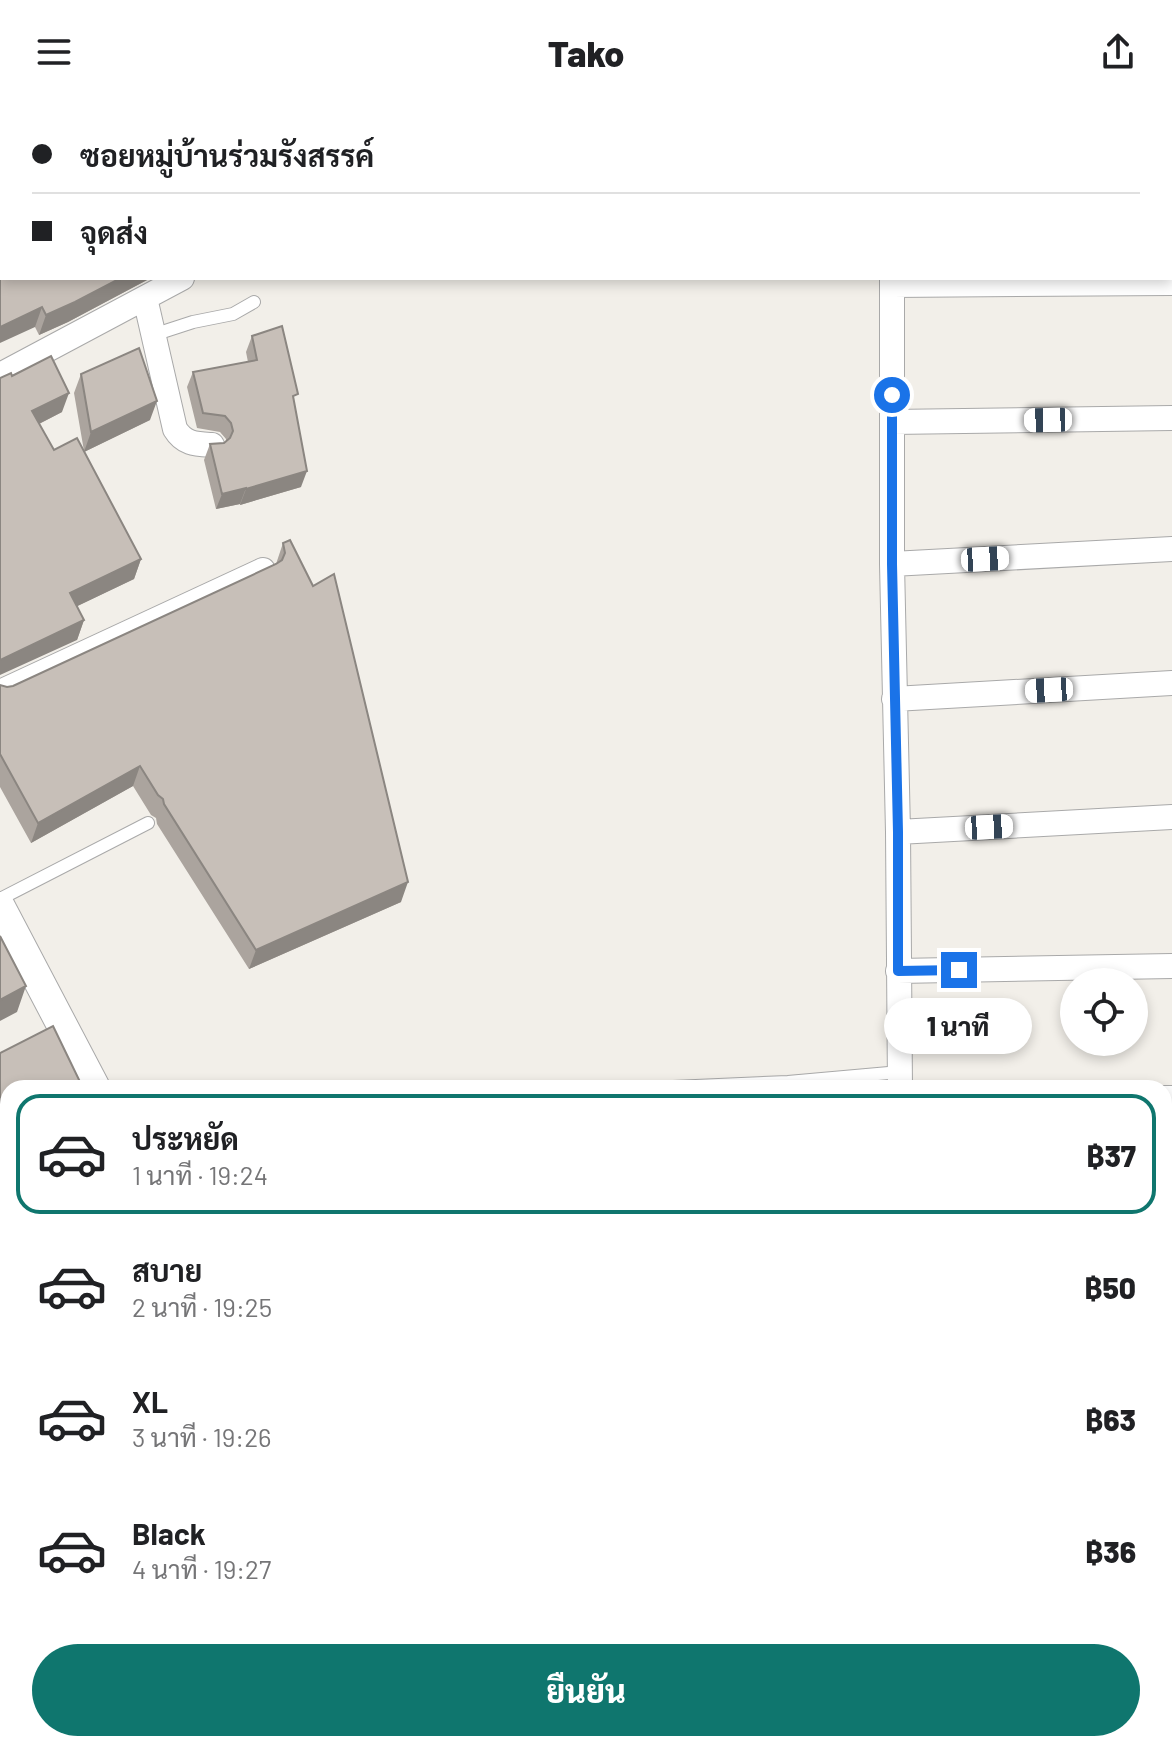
<!DOCTYPE html>
<html lang="th">
<head>
<meta charset="utf-8">
<style>
	:root { --surface:#fff; --page:#f2f2f2; --text:#202124; --muted:#757577; --line:#e0e0e0; --accent:#0f766e }
	body { margin:0; font-family:Barlow,Sarabun,sans-serif; background:var(--page); color:var(--text); height:100vh; display:flex; flex-direction:column; font-size:30px; white-space:nowrap }
	* { box-sizing:border-box; margin:0 }
	p { font-size:26px; color:var(--muted) }
	.icon { flex:none; width:44px; height:44px; fill:none; stroke:currentColor; stroke-width:2; stroke-linecap:round; stroke-linejoin:round }
	.map { position:relative; flex:1; overflow:hidden }
	.panel { position:absolute; left:0px; top:976px; width:1172px; height:672px; display:flex; flex-direction:column; background:var(--surface); border-radius:24px 24px 0 0; box-shadow:0 4px 12px #0003 }
	.panel>* { flex:none }
	.hud { position:absolute; left:0px; top:0px; width:1172px; height:176px; box-shadow:0 4px 12px #0003; display:grid; align-content:center; height:176px; padding:0 32px; background:var(--surface) }
	.controls { position:absolute; left:1060px; top:864px; display:grid; gap:16px }
	.controls a { display:grid; place-items:center; width:88px; height:88px; border-radius:50%; background:var(--surface); box-shadow:0 4px 12px #0003; font-size:40px }
	.end { position:absolute; width:36px; height:36px; margin:-18px; border:10px solid #1a73e8; background:#fff; box-shadow:0 0 0 4px #fff }
	.from { border-radius:50% }
	.bubble { position:absolute; height:56px; border-radius:28px; background:var(--surface); box-shadow:0 4px 12px #0003; font-size:26px; font-weight:800; line-height:56px; text-align:center }
	.car { position:absolute; width:24px; height:48px; margin:-24px -12px; border-radius:10px; box-shadow:0 0 6px 2px #0007; background:linear-gradient(#fff 24%,#345 0 40%,#fff 0 76%,#345 0 86%,#fff 0) }
	.hud b { display:flex; align-items:center; gap:28px; height:76px; font-size:30px }
	.hud b+b { border-top:2px solid var(--line) }
	.hud i { width:20px; height:20px; background:var(--text) }
	ul { padding:14px 0 0; list-style:none }
	li { display:flex; align-items:center; gap:24px; height:120px; margin:0 16px 12px; padding:0 16px; border:4px solid transparent; border-radius:24px }
	li div { flex:1 }
	li b { display:block; font-size:30px }
	li em { font-style:normal; font-weight:800 }
	li.selected { border-color:var(--accent) }
	li>.icon { width:72px; height:72px; stroke-width:1.5 }
	.action { display:flex; gap:16px; margin-top:auto; padding:16px 32px }
	.action a { flex:1; height:92px; border-radius:48px; background:var(--accent); color:#fff; font-size:32px; font-weight:800; line-height:92px; text-align:center }
	header { display:flex; justify-content:space-between; align-items:center; height:104px; padding:0 32px; background:var(--surface); font-size:36px; font-weight:800 }
	.map>svg:first-child { display:block }
	.lines { fill:none; stroke-linecap:round; stroke-linejoin:round }
	.service-casing { stroke:#a9a9a9; stroke-width:14 }
	.minor-casing { stroke:#a9a9a9; stroke-width:26 }
	.tertiary-casing { stroke:#a9a9a9; stroke-width:32 }
	.service { stroke:#fff; stroke-width:12 }
	.minor { stroke:#fff; stroke-width:24 }
	.tertiary { stroke:#fff; stroke-width:30 }
	.wall { fill:#aba49e }
	.shaded-wall { fill:#8b8681 }
	.building { fill:#c7bfb8; stroke:#8b8681; stroke-width:2 }
	.route { stroke:#1a73e8; stroke-width:10 }
</style>
</head>
<body>
<header><svg class="icon" aria-label="menu" viewBox="0 0 24 24"><path d="M4 6h16M4 12h16M4 18h16"/></svg>Tako<svg class="icon" aria-label="share" viewBox="0 0 24 24"><path d="M12 15V3M7 8l5-5 5 5M5 13v7h14v-7"/></svg></header>
<div class="map">
<svg width="1172" height="1648" viewBox="0 0 1172 1648">
	<rect width="100%" height="100%" fill="#f2efe9"/>
	<g class="lines">
		<defs>
			<path id="service" d="M 424,2 L 424,0
				M 153,231 L 193,218 L 233,210 L 254,198
				M 0,795 L 148,719
				M 650,984 L 788,978 L 900,968
				M 0,1588 L 8,1579
				M 0,1623 L 8,1620"/>
			<path id="minor" d="M 886,0 L 886,2
				M 176,2 L 180,0
				M 892,174 L 892,460 L 898,728 L 900,984
				M 892,181 L 1172,179
				M 145,194 L 175,325 C 184,340 196,340 212,341
				M 0,271 L 182,174
				M 892,318 L 1172,314
				M 892,460 L 1172,445
				M 0,588 L 263,466
				M 894,595 L 1172,579
				M 898,728 L 1172,713
				M 898,867 L 1172,862
				M 1164,994 L 1172,994
				M 1164,1128 L 1172,1128
				M 0,1216 L 8,1212
				M 1164,1278 L 1172,1278
				M 508,1640 L 511,1648
				M 950,1640 L 952,1648"/>
			<path id="tertiary" d="M 0,803 L 95,984
				M 368,1640 L 370,1648"/>
		</defs>
		<!-- service casing -->
		<use href="#service" class="service-casing"/>
		<!-- minor casing -->
		<use href="#minor" class="minor-casing"/>
		<!-- tertiary casing -->
		<use href="#tertiary" class="tertiary-casing"/>
		<!-- service -->
		<use href="#service" class="service"/>
		<!-- minor -->
		<use href="#minor" class="minor"/>
		<!-- tertiary -->
		<use href="#tertiary" class="tertiary"/>
	</g>
	<!-- wall -->
	<path class="wall" d="M 11,0 L 158,0 L 159,2 L 11,2 Z
		M 465,0 L 618,0 L 619,2 L 465,2 Z
		M 0,92 L 147,176 L 68,218 L 39,231 L 35,223 Z
		M 252,232 L 294,299 L 301,383 L 240,401 L 240,400 L 216,405 L 204,356 L 210,340 L 224,339 L 226,337 L 226,335 L 220,328 L 197,324 L 187,283 L 193,268 L 248,258 L 246,248 Z
		M 81,270 L 150,316 L 84,348 L 141,455 L 134,475 L 77,502 L 84,516 L 77,536 L 12,272 L 62,308 L 39,320 L 54,346 L 84,347 L 74,289 Z
		M 283,439 L 401,798 L 249,865 L 157,720 L 156,714 L 151,711 L 133,682 L 31,739 L 0,683 L 0,581 L 7,583 L 13,582 L 276,460 Z"/>
	<!-- shaded-wall -->
	<path class="shaded-wall" d="M 924,0 L 1172,0 L 1172,20 L 1170,20 L 1170,2 L 923,2 Z
		M 2,66 L 2,82 L 0,82 L 0,67 Z
		M 121,174 L 148,174 L 147,176 L 68,218 L 39,231 L 46,211 Z
		M 42,203 L 35,223 L 0,239 L 0,223 Z
		M 69,289 L 62,308 L 25,327 L 32,307 Z
		M 157,297 L 150,316 L 84,348 L 91,328 Z
		M 307,367 L 301,383 L 240,401 L 246,385 Z
		M 246,384 L 240,400 L 216,405 L 222,390 Z
		M 141,455 L 134,475 L 63,509 L 70,489 Z
		M 84,516 L 77,536 L 0,571 L 0,556 Z
		M 140,662 L 133,682 L 31,739 L 38,719 Z
		M 408,778 L 401,798 L 249,865 L 256,846 Z
		M 26,882 L 17,908 L 0,917 L 0,896 Z
		M 8,1165 L 8,1185 L 0,1189 L 0,1169 Z"/>
	<!-- building -->
	<path class="building" d="M 22,0 L 158,0 L 159,2 L 23,2 Z
		M 186,0 L 212,0 L 213,2 L 182,2 Z
		M 477,0 L 618,0 L 619,2 L 477,2 Z
		M 0,19 L 2,20 L 2,66 L 0,67 Z
		M 0,92 L 2,93 L 2,174 L 121,174 L 75,198 L 46,211 L 42,203 L 0,223 Z
		M 282,222 L 298,290 L 293,292 L 307,367 L 246,385 L 246,384 L 222,390 L 210,340 L 224,339 L 230,334 L 233,327 L 231,319 L 225,312 L 203,309 L 193,268 L 257,256 L 252,232 Z
		M 139,244 L 157,297 L 91,328 L 81,270 Z
		M 51,252 L 69,289 L 32,307 L 54,346 L 77,334 L 141,455 L 70,489 L 84,516 L 0,556 L 0,274 L 11,269 L 12,272 Z
		M 290,436 L 313,482 L 334,470 L 408,778 L 256,846 L 164,700 L 163,695 L 158,691 L 140,662 L 38,719 L 0,650 L 0,581 L 7,583 L 13,582 L 276,460 L 282,456 L 285,449 L 283,439 Z
		M 0,832 L 26,882 L 0,896 Z
		M 53,922 L 83,984 L 8,984 L 8,1165 L 0,1169 L 0,949 Z"/>
	<g class="lines">
		<!-- route -->
		<path class="route" d="M 892,291 L 892,460 L 898,728 L 898,867 L 959,866"/>
	</g>
</svg>
<div class="controls">
<a><svg class="icon" aria-label="locate" viewBox="0 0 24 24"><circle cx="12" cy="12" r="6"/><path d="M12 2v4M12 18v4M2 12h4M18 12h4"/></svg></a>
</div>
<i class="end from" style="left:892px;top:291px"></i>
<i class="end" style="left:959px;top:866px"></i>
<div class="bubble" style="left:884px;top:894px;width:148px">1 นาที</div>
<i class="car" style="left:1048px;top:316px;rotate:269deg"></i>
<i class="car" style="left:985px;top:455px;rotate:87deg"></i>
<i class="car" style="left:1049px;top:586px;rotate:267deg"></i>
<i class="car" style="left:989px;top:723px;rotate:87deg"></i>
<div class="hud">
<b><i class="from"></i>ซอยหมู่บ้านร่วมรังสรรค์</b>
<b><i></i>จุดส่ง</b>
</div>
<section class="panel">
<ul>
<li class="selected"><svg class="icon" aria-label="car" viewBox="0 0 24 24"><path d="M5 17H2v-5l4-1 3-4h7l3 4 3 1v5h-3M9 17h6M6 11h13"/><circle cx="7" cy="17" r="2"/><circle cx="17" cy="17" r="2"/></svg><div><b>ประหยัด</b><p>1 นาที · 19:24</p></div><em>฿37</em></li>
<li><svg class="icon" aria-label="car" viewBox="0 0 24 24"><path d="M5 17H2v-5l4-1 3-4h7l3 4 3 1v5h-3M9 17h6M6 11h13"/><circle cx="7" cy="17" r="2"/><circle cx="17" cy="17" r="2"/></svg><div><b>สบาย</b><p>2 นาที · 19:25</p></div><em>฿50</em></li>
<li><svg class="icon" aria-label="car" viewBox="0 0 24 24"><path d="M5 17H2v-5l4-1 3-4h7l3 4 3 1v5h-3M9 17h6M6 11h13"/><circle cx="7" cy="17" r="2"/><circle cx="17" cy="17" r="2"/></svg><div><b>XL</b><p>3 นาที · 19:26</p></div><em>฿63</em></li>
<li><svg class="icon" aria-label="car" viewBox="0 0 24 24"><path d="M5 17H2v-5l4-1 3-4h7l3 4 3 1v5h-3M9 17h6M6 11h13"/><circle cx="7" cy="17" r="2"/><circle cx="17" cy="17" r="2"/></svg><div><b>Black</b><p>4 นาที · 19:27</p></div><em>฿36</em></li>
</ul>
<div class="action"><a>ยืนยัน</a></div>
</section>
</div>
</body>
</html>
